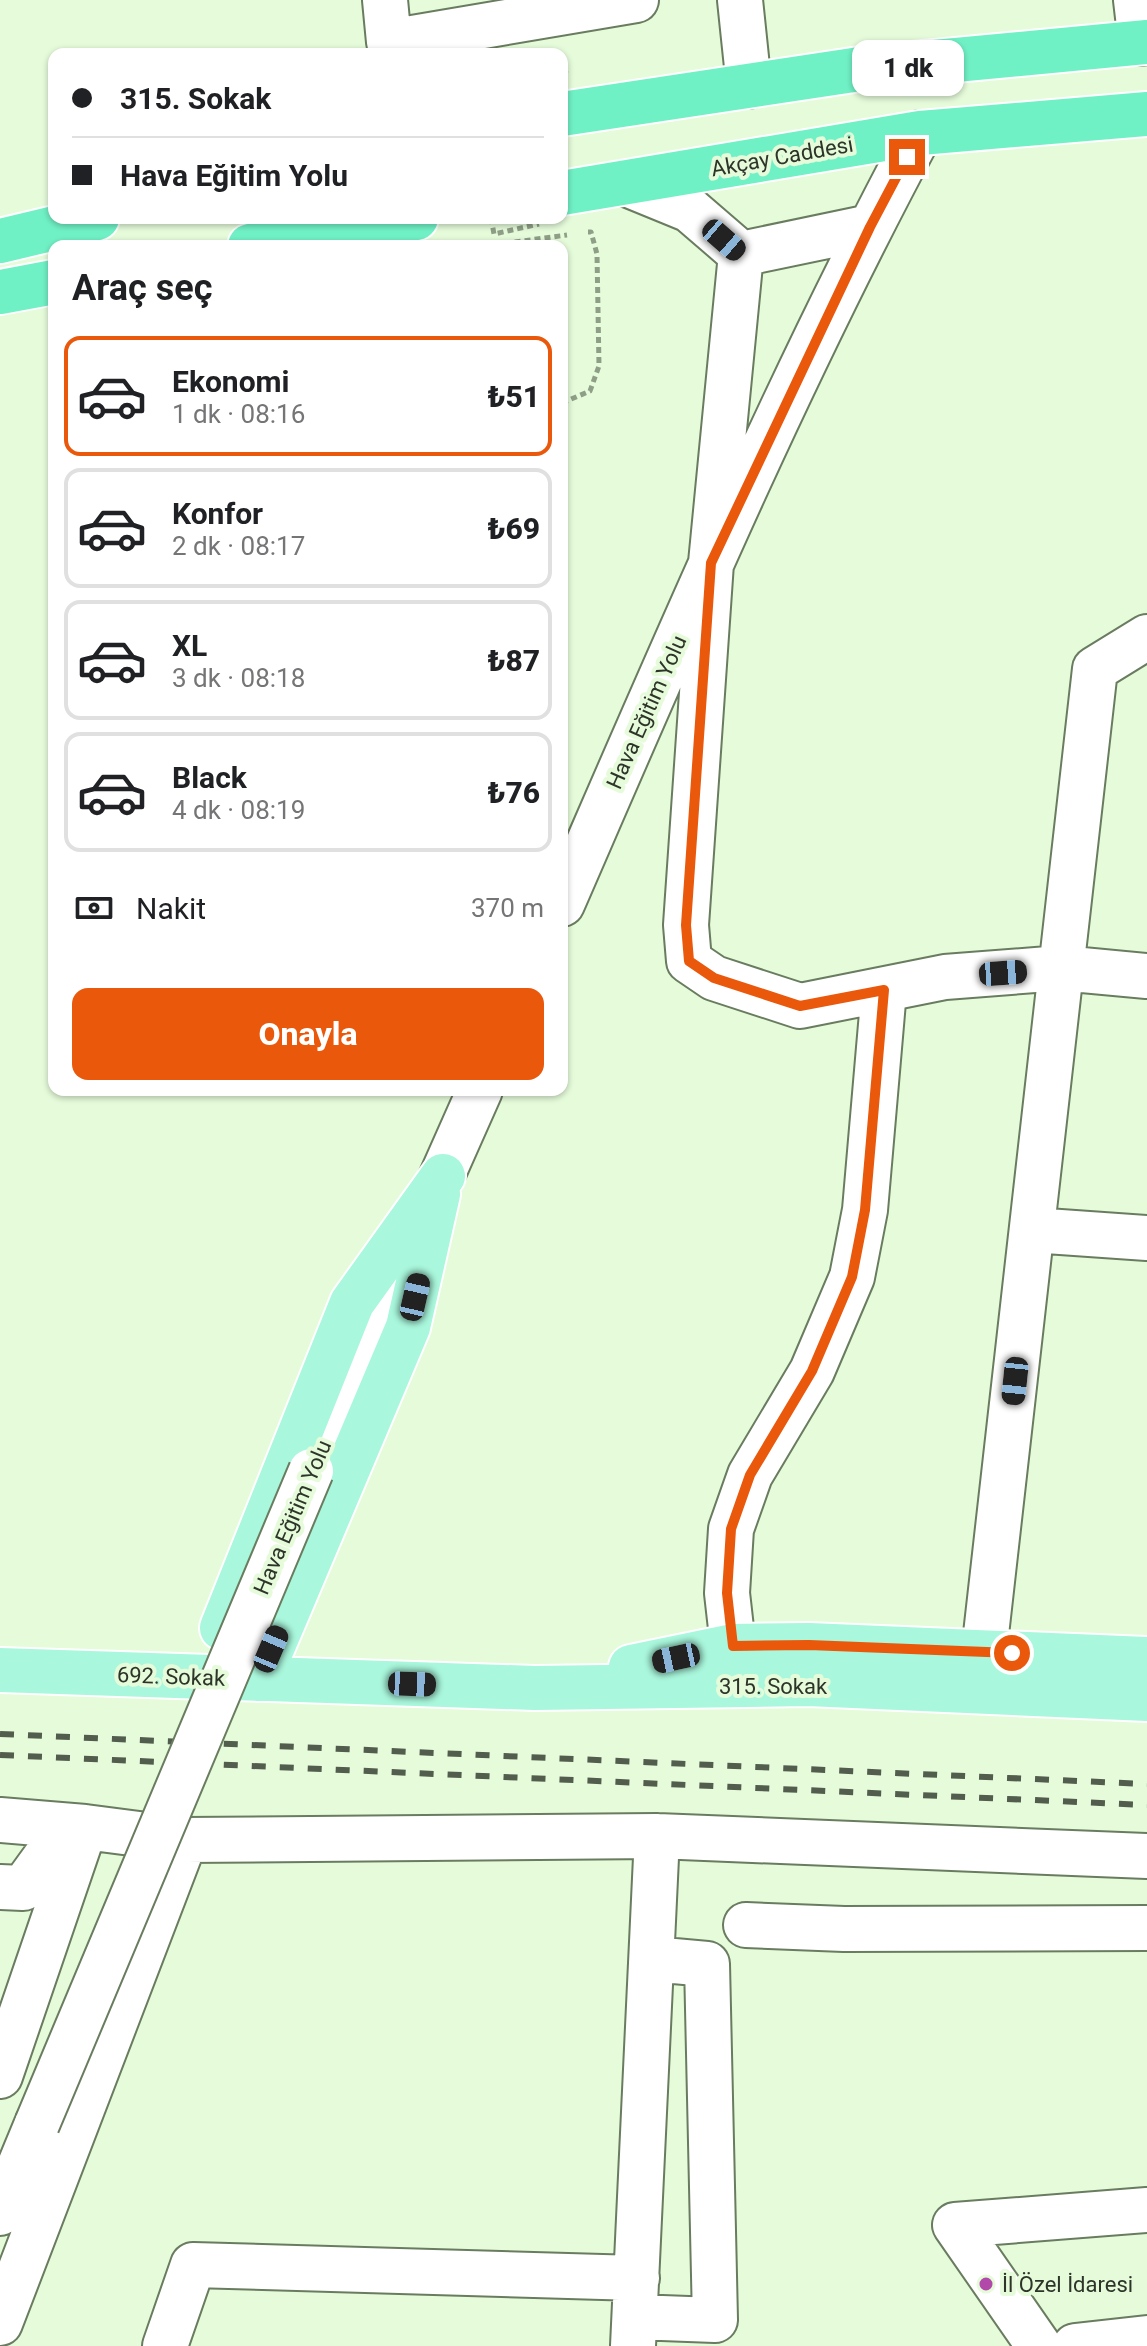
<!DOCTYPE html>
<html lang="tr">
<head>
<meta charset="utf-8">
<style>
	:root { --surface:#fff; --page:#f2f2f2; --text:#202124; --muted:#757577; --line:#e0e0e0; --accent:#ea580c }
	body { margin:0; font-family:Roboto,sans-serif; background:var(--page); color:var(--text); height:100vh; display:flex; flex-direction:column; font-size:30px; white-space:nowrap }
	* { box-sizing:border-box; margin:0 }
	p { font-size:26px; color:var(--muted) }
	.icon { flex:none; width:44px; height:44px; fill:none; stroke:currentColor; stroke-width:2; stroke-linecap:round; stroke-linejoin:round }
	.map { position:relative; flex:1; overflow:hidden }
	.side { position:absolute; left:48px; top:240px; width:520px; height:856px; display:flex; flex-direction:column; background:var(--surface); border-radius:16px; box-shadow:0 2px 6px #0004 }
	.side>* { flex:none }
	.banner { position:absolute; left:48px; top:48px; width:520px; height:176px; border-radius:16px; box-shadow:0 2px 6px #0004; display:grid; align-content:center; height:176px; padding:0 24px; background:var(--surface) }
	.end { position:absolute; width:36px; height:36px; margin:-18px; border:10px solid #ea580c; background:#fff; box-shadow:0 0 0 4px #fff }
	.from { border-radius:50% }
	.bubble { position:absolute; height:56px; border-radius:16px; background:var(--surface); box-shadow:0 2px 6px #0004; font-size:26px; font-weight:800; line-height:56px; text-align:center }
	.car { position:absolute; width:24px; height:48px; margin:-24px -12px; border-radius:10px; box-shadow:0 0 6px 2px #0007; background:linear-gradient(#222 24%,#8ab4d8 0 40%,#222 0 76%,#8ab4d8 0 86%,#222 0) }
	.banner b { display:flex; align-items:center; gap:28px; height:76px; font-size:30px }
	.banner b+b { border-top:2px solid var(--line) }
	.banner i { width:20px; height:20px; background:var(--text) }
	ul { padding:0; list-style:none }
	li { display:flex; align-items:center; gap:24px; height:120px; margin:0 16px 12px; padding:0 8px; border:4px solid var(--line); border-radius:16px }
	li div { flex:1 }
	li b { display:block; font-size:30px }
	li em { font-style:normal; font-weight:800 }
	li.active { border-color:var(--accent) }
	li>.icon { width:72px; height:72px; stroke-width:1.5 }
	h2 { padding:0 24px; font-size:36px; line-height:96px }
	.pay { display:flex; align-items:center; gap:20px; height:88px; padding:0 24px; font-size:30px }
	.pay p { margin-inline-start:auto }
	.cta { display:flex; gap:16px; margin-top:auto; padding:16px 24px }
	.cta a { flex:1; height:92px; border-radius:16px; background:var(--accent); color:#fff; font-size:32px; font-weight:800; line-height:92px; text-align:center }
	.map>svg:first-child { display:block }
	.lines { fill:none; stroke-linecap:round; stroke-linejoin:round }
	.minor-casing { stroke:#697c5f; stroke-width:48 }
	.major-casing { stroke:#fff; stroke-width:48 }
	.highway-casing { stroke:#fff; stroke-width:48 }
	.path { stroke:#8f9f87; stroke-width:5; stroke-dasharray:6 4; stroke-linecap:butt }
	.minor { stroke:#fff; stroke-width:44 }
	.major { stroke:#a9f7dc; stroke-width:44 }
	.highway { stroke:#70f1c5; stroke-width:44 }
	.rail { stroke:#525d4d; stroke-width:6; stroke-dasharray:14 14; stroke-linecap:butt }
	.minor-bridge-casing { stroke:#697c5f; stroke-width:48; stroke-linecap:butt }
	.minor-bridge { stroke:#fff; stroke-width:44 }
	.route { stroke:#ea580c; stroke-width:10 }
	.poi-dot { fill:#b148aa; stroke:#e5fbda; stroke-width:3 }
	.labels { text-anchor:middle; stroke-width:8; stroke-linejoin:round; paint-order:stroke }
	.street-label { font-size:22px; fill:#2d3529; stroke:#e5fbda }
	.poi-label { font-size:22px; fill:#2d3529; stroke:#e5fbda; text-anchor:start }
</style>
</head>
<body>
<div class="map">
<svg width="1147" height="2346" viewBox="0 0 1147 2346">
	<rect width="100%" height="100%" fill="#e5fbda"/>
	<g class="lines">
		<defs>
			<path id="minor" d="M 385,0 L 389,42 L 636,0
				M 740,0 L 749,86
				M 1136,0 L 1141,43
				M 624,183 L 690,210 L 741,254 L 711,563 L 686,925 L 689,961 L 714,978 L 800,1006 L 945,977 L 1061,968 L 1147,976
				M 741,254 L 870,227
				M 562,904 C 675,644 786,383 920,133
				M 1032,1230 L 1147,1238
				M 311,1471 L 480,1090
				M 733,1646 L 727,1593 L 731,1529 L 750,1475 L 812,1371 L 852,1277 L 865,1210 L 884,990
				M 984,1652 L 1095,669 L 1147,637
				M 0,1820 L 85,1827 L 185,1840 L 657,1836 L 1147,1856
				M 0,1887 L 23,1888 L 68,1826
				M 746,1925 L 844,1929 L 1147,1928
				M 0,2076 L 85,1827
				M 0,2213 L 37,2124
				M 635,2317 L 715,2320 L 707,1964 L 652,1959
				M 0,2323 L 185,1840
				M 165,2346 L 193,2265 L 637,2278
				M 633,2346 L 657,1836
				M 1039,2346 L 955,2225 L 1147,2210
				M 1075,2346 L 1147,2338"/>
			<path id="major" d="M 222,1628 L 352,1303 L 443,1176
				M 631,1667 L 733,1646 L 809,1645 L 1147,1659
				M 0,1670 L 535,1688 L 808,1684 L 1147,1699
				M 259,1679 L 408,1327 L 438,1194"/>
			<path id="highway" d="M 562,114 L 860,69 L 1147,42
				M 562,193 L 920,133 L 1147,114
				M 0,241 L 97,218
				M 250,246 L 416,218
				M 0,292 L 54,282"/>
		</defs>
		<!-- minor casing -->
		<use href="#minor" class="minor-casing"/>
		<!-- major casing -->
		<use href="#major" class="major-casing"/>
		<!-- highway casing -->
		<use href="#highway" class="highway-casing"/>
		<!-- path -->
		<path class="path" d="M 562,60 L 566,73
			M 491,218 L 494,234 L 539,224
			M 485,246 L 567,235
			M 562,403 L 590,391 L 599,366 L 597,254 L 591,232 L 588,232"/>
		<!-- minor -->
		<use href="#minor" class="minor"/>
		<!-- major -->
		<use href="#major" class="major"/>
		<!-- highway -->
		<use href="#highway" class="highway"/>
		<!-- rail -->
		<path class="rail" d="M 0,1734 L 1147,1784
			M 0,1755 L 1147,1805"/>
		<defs>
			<path id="minor-bridge" d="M 37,2124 L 311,1471"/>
		</defs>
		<!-- minor-bridge casing -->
		<use href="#minor-bridge" class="minor-bridge-casing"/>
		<!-- minor-bridge -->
		<use href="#minor-bridge" class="minor-bridge"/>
	</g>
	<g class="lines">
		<!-- route -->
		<path class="route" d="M 907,157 L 870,227 L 711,563 L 686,925 L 689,961 L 714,978 L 800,1006 L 884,990 L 865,1210 L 852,1277 L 812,1371 L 750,1475 L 731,1529 L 727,1593 L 733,1646 L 809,1645 L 1012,1653"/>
	</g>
	<!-- markers -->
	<circle class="poi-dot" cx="986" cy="2284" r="8"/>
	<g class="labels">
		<!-- street labels -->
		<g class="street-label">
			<text transform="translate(782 156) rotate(-10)" y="8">Akçay Caddesi</text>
			<text transform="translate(646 712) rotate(-66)" y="8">Hava Eğitim Yolu</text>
			<text transform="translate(292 1517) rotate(-67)" y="8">Hava Eğitim Yolu</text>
			<text transform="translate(171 1676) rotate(2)" y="8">692. Sokak</text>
			<text x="773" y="1694">315. Sokak</text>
		</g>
		<!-- poi labels -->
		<g class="poi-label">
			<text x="1002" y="2292">İl Özel İdaresi</text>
		</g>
	</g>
</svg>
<i class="end from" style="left:1012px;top:1653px"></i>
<i class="end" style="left:907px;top:157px"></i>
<div class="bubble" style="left:852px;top:40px;width:112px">1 dk</div>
<i class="car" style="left:724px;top:240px;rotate:131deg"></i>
<i class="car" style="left:1003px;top:973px;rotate:86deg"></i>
<i class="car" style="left:415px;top:1297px;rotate:13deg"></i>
<i class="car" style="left:1015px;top:1381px;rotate:186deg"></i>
<i class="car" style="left:271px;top:1649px;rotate:23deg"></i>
<i class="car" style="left:676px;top:1658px;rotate:258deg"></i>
<i class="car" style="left:412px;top:1684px;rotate:92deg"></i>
<div class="banner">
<b><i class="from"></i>315. Sokak</b>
<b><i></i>Hava Eğitim Yolu</b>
</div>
<section class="side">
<h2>Araç seç</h2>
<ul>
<li class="active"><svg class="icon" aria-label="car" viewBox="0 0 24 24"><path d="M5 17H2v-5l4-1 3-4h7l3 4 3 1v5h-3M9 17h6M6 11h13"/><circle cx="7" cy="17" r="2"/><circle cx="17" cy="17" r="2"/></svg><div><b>Ekonomi</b><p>1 dk · 08:16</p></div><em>₺51</em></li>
<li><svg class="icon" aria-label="car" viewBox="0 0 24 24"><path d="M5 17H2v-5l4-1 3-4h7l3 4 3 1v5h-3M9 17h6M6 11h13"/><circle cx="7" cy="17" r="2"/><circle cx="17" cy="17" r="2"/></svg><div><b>Konfor</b><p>2 dk · 08:17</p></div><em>₺69</em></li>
<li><svg class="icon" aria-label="car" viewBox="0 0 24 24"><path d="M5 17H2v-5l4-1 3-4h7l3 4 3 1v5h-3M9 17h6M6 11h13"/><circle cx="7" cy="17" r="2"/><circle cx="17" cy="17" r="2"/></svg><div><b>XL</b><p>3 dk · 08:18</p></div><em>₺87</em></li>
<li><svg class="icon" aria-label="car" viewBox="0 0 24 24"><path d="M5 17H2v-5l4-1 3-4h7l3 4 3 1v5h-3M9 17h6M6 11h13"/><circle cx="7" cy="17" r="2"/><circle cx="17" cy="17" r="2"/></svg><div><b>Black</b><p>4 dk · 08:19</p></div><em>₺76</em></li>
</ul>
<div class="pay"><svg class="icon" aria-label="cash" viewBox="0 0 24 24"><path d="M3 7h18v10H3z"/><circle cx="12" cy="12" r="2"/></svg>Nakit<p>370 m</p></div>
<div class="cta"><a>Onayla</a></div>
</section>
</div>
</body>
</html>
